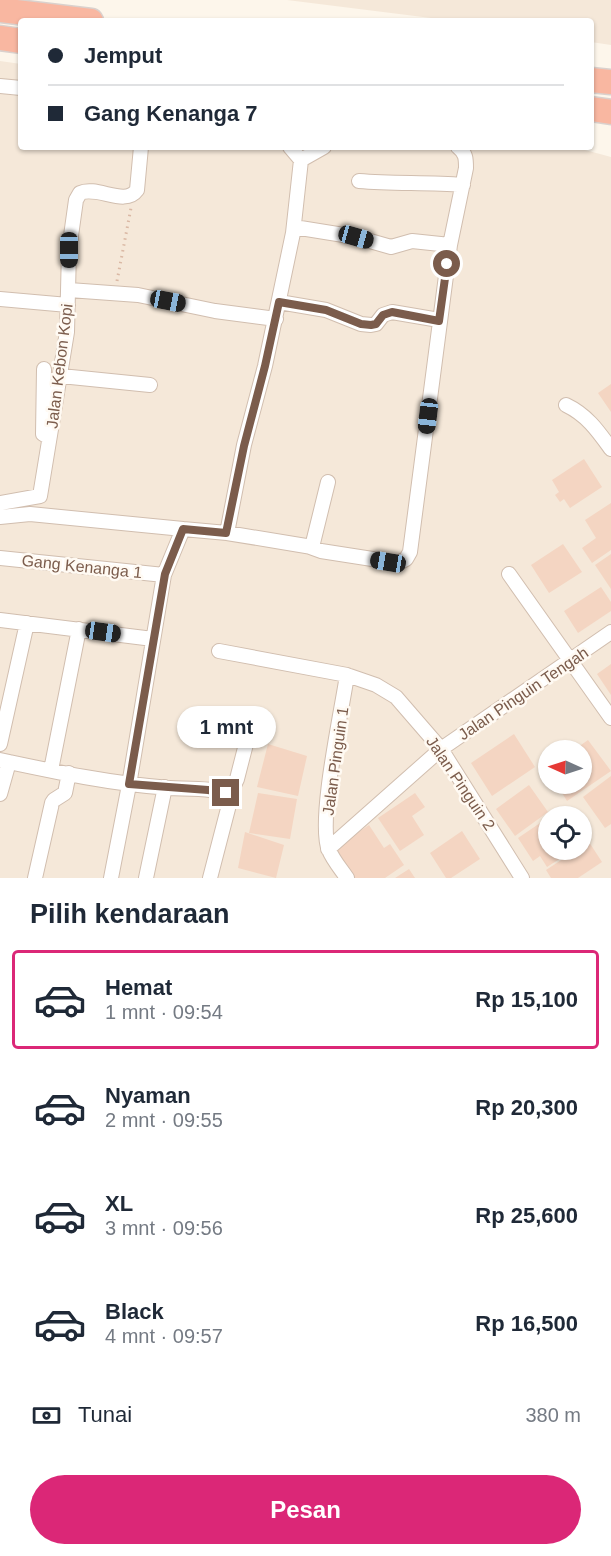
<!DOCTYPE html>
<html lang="id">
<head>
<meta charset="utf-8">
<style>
	:root { --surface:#fff; --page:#f6f6f7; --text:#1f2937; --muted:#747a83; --line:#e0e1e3; --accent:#db2777 }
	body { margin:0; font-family:Helvetica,sans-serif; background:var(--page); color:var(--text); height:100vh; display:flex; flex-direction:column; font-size:22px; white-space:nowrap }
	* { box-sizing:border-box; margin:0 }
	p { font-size:20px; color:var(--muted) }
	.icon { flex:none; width:33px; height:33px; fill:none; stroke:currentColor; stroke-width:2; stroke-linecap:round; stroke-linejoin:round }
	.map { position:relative; height:878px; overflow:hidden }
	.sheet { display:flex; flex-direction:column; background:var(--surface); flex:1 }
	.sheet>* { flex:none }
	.banner { position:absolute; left:18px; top:18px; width:576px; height:132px; border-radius:6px; box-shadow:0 2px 4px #0004; display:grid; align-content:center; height:132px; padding:0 30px; background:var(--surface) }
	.needle { width:39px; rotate:273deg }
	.controls { position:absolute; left:538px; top:740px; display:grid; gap:12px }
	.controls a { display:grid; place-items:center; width:54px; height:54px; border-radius:50%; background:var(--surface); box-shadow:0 2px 4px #0004; font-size:30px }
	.end { position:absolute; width:27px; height:27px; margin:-14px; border:8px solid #7b5c4c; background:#fff; box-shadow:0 0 0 3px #fff }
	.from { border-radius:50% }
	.bubble { position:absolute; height:42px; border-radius:21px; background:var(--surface); box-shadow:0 2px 4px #0004; font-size:20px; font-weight:600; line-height:42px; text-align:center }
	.car { position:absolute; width:18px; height:36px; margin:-18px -9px; border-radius:8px; box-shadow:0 0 4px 2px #0007; background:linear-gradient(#222 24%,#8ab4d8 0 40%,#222 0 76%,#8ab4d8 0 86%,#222 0) }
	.banner b { display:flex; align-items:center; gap:21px; height:57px; font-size:22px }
	.banner b+b { border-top:2px solid var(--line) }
	.banner i { width:15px; height:15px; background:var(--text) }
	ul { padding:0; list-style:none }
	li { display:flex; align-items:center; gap:18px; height:99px; margin:0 12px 9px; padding:0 18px; border:3px solid transparent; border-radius:6px }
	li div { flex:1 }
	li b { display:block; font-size:22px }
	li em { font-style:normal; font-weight:600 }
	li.current { border-color:var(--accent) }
	li>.icon { width:54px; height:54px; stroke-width:1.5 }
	h2 { padding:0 30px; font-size:27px; line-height:72px }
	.pay { display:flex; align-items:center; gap:15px; height:66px; padding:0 30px; font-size:22px }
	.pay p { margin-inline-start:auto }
	.cta { display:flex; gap:12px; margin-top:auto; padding:12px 30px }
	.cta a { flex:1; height:69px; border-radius:36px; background:var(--accent); color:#fff; font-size:24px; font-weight:600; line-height:69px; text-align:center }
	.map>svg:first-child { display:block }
	.residential { fill:#f5e8d9; fill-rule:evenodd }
	.building { fill:#f4d5c2 }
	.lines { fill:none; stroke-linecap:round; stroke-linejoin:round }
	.minor-casing { stroke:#d1beaf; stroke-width:16 }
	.motorway-casing { stroke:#dad1cd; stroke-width:27 }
	.path { stroke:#dab8a4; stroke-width:3; stroke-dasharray:1.5 4.5; stroke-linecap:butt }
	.minor { stroke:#fff; stroke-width:14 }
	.motorway { stroke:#f9b7a1; stroke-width:24 }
	.route { stroke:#7b5c4c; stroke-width:8 }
	.labels { text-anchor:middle; stroke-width:5; stroke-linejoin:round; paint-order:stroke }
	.street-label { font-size:16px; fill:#7b5c4c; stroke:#fffaf3 }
</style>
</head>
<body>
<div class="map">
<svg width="611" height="878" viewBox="0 0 611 878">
	<rect width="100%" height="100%" fill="#fdf6eb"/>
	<!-- residential -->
	<path class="residential" d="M 287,0 L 611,0 L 611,45 L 591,42 L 591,21 L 455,21 Z
		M 0,61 L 21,64 L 21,147 L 574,147 L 611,157 L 611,878 L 0,878 ZM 549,750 L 582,750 L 582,783 L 549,783 ZM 549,816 L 582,816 L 582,849 L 549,849 Z"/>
	<!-- building -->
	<path class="building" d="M 611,384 L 611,412 L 598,393 Z
		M 584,459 L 602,487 L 570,508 L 564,499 L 560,502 L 555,495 L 559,492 L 552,480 Z
		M 611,503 L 611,550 L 592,563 L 582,548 L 596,538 L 585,520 Z
		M 563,544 L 582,572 L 549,593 L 531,565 Z
		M 611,554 L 611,589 L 595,565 Z
		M 601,587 L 611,602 L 611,611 L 578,633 L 564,611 Z
		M 611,664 L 611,695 L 597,674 Z
		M 514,734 L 535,767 L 492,796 L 471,763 Z
		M 588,740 L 611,771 L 567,801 L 556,783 L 582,783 L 582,750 L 574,750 Z
		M 268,744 L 307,756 L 298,796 L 257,787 Z
		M 611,776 L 611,824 L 605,828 L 583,797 Z
		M 529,785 L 548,812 L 515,836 L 496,809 Z
		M 258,793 L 297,799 L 290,839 L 249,833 Z
		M 415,793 L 425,807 L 412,816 L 424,835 L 400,851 L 378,818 Z
		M 549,817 L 549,849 L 575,849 L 547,867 L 540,856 L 533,861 L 518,838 Z
		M 369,825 L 384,848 L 390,844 L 404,865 L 385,878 L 352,878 L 333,849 Z
		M 462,831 L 480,859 L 451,878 L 446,878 L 430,853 Z
		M 245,832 L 284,845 L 276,878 L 238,868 Z
		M 589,842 L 602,862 L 578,878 L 551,878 L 546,870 L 578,849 L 582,849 L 582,847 Z
		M 409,869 L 415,878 L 395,878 Z"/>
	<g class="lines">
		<defs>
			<path id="minor" d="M 0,86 L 21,88
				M 290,147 L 301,160
				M 301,160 L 324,147
				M 359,181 C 394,184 428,182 463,185
				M 294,227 L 356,237 L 391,247 L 412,241 L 450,245
				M 69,290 L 138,295 L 215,311 L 276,319
				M 0,299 L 68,305
				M 279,302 L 326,310 L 361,324 L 371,325 L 376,324 L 383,315 L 392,312 L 439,320
				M 44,369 L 43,434 L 48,437
				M 61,376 L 150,385
				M 566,405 C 587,415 598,431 611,449
				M 0,503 L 40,496 L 67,332 L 69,250 L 76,200 L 80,193 C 97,185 125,207 137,190 L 141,147
				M 0,517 L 30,514 L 183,529
				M 227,533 L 244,445 L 265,366 L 293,233 L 301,160
				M 310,547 L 321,551 L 398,563 L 406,559 L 410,552 L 450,245 L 466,168 C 466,159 466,153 458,147
				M 0,558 L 164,575
				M 509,574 L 611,718
				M 0,620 L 153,639
				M 219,651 L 347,675 L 376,685 L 396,697 L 441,749 L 522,878
				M 0,744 L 27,623
				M 0,760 C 56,772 113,784 170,788 C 185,789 219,787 229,796
				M 51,770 L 79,629
				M 0,794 L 9,762
				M 328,849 L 441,749 L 611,632
				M 35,878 L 52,803 L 54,800 L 65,793 L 69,773
				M 111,878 L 129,785 L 164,575 L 183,529 L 227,533 L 312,547 L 328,482
				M 146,878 L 165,787
				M 210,878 L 230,801 L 229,796 L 237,779 L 246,744
				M 347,878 C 341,869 333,860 329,850 C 317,822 342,710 347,675"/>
			<path id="motorway" d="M 0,10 L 91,21
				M 0,38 L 21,41
				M 591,80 L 611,82
				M 591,109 L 611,112"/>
		</defs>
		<!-- minor casing -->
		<use href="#minor" class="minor-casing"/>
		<!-- motorway casing -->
		<use href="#motorway" class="motorway-casing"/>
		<!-- path -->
		<path class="path" d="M 117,281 L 131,208"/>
		<!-- minor -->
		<use href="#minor" class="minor"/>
		<!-- motorway -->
		<use href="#motorway" class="motorway"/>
	</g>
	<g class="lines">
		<!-- route -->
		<path class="route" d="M 226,793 L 208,790 L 129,784 L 165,574 L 183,529 L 226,533 L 244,446 L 265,366 L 279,302 L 326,310 L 361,324 L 371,325 L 376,324 L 383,315 L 392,312 L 439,321 L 447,264"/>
	</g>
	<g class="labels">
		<!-- street labels -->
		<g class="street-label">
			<text transform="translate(59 366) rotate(-83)" y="6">Jalan Kebon Kopi</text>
			<text transform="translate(82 566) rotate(6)" y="6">Gang Kenanga 1</text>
			<text transform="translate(523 693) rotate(-34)" y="6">Jalan Pinguin Tengah</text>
			<text transform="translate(335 761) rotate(-82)" y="6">Jalan Pinguin 1</text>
			<text transform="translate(461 783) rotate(56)" y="6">Jalan Pinguin 2</text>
		</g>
	</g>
</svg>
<div class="controls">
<a><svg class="needle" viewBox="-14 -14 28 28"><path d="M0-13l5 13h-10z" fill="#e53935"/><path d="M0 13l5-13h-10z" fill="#747a83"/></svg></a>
<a><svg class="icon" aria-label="locate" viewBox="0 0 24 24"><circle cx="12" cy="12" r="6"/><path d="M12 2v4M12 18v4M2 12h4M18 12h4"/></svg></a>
</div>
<i class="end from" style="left:447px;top:264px"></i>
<i class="end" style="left:226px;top:793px"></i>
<div class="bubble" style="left:177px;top:706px;width:99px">1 mnt</div>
<i class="car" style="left:356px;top:237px;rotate:106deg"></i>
<i class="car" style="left:69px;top:250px;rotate:180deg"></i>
<i class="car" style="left:168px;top:301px;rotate:101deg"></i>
<i class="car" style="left:428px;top:416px;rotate:187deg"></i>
<i class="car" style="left:388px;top:562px;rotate:279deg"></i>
<i class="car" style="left:103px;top:632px;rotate:98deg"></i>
<div class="banner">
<b><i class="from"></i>Jemput</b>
<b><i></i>Gang Kenanga 7</b>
</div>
</div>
<section class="sheet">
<h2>Pilih kendaraan</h2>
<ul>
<li class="current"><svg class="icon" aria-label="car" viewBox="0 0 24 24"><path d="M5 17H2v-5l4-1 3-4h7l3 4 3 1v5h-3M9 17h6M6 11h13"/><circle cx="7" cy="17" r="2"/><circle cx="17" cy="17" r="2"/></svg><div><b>Hemat</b><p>1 mnt · 09:54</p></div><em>Rp 15,100</em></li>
<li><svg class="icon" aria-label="car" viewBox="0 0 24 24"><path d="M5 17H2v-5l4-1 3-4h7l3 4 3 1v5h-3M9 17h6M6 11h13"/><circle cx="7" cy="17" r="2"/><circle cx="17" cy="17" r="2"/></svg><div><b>Nyaman</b><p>2 mnt · 09:55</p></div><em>Rp 20,300</em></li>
<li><svg class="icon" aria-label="car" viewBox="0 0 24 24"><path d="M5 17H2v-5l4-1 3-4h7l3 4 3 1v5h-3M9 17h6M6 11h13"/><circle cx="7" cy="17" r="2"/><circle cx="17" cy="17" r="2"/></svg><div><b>XL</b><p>3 mnt · 09:56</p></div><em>Rp 25,600</em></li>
<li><svg class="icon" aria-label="car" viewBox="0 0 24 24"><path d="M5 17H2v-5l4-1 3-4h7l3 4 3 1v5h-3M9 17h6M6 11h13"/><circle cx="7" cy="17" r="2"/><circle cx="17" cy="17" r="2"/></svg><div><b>Black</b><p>4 mnt · 09:57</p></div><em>Rp 16,500</em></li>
</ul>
<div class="pay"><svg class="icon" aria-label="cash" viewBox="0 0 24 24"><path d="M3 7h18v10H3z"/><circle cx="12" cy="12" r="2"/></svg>Tunai<p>380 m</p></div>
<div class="cta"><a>Pesan</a></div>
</section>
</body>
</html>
